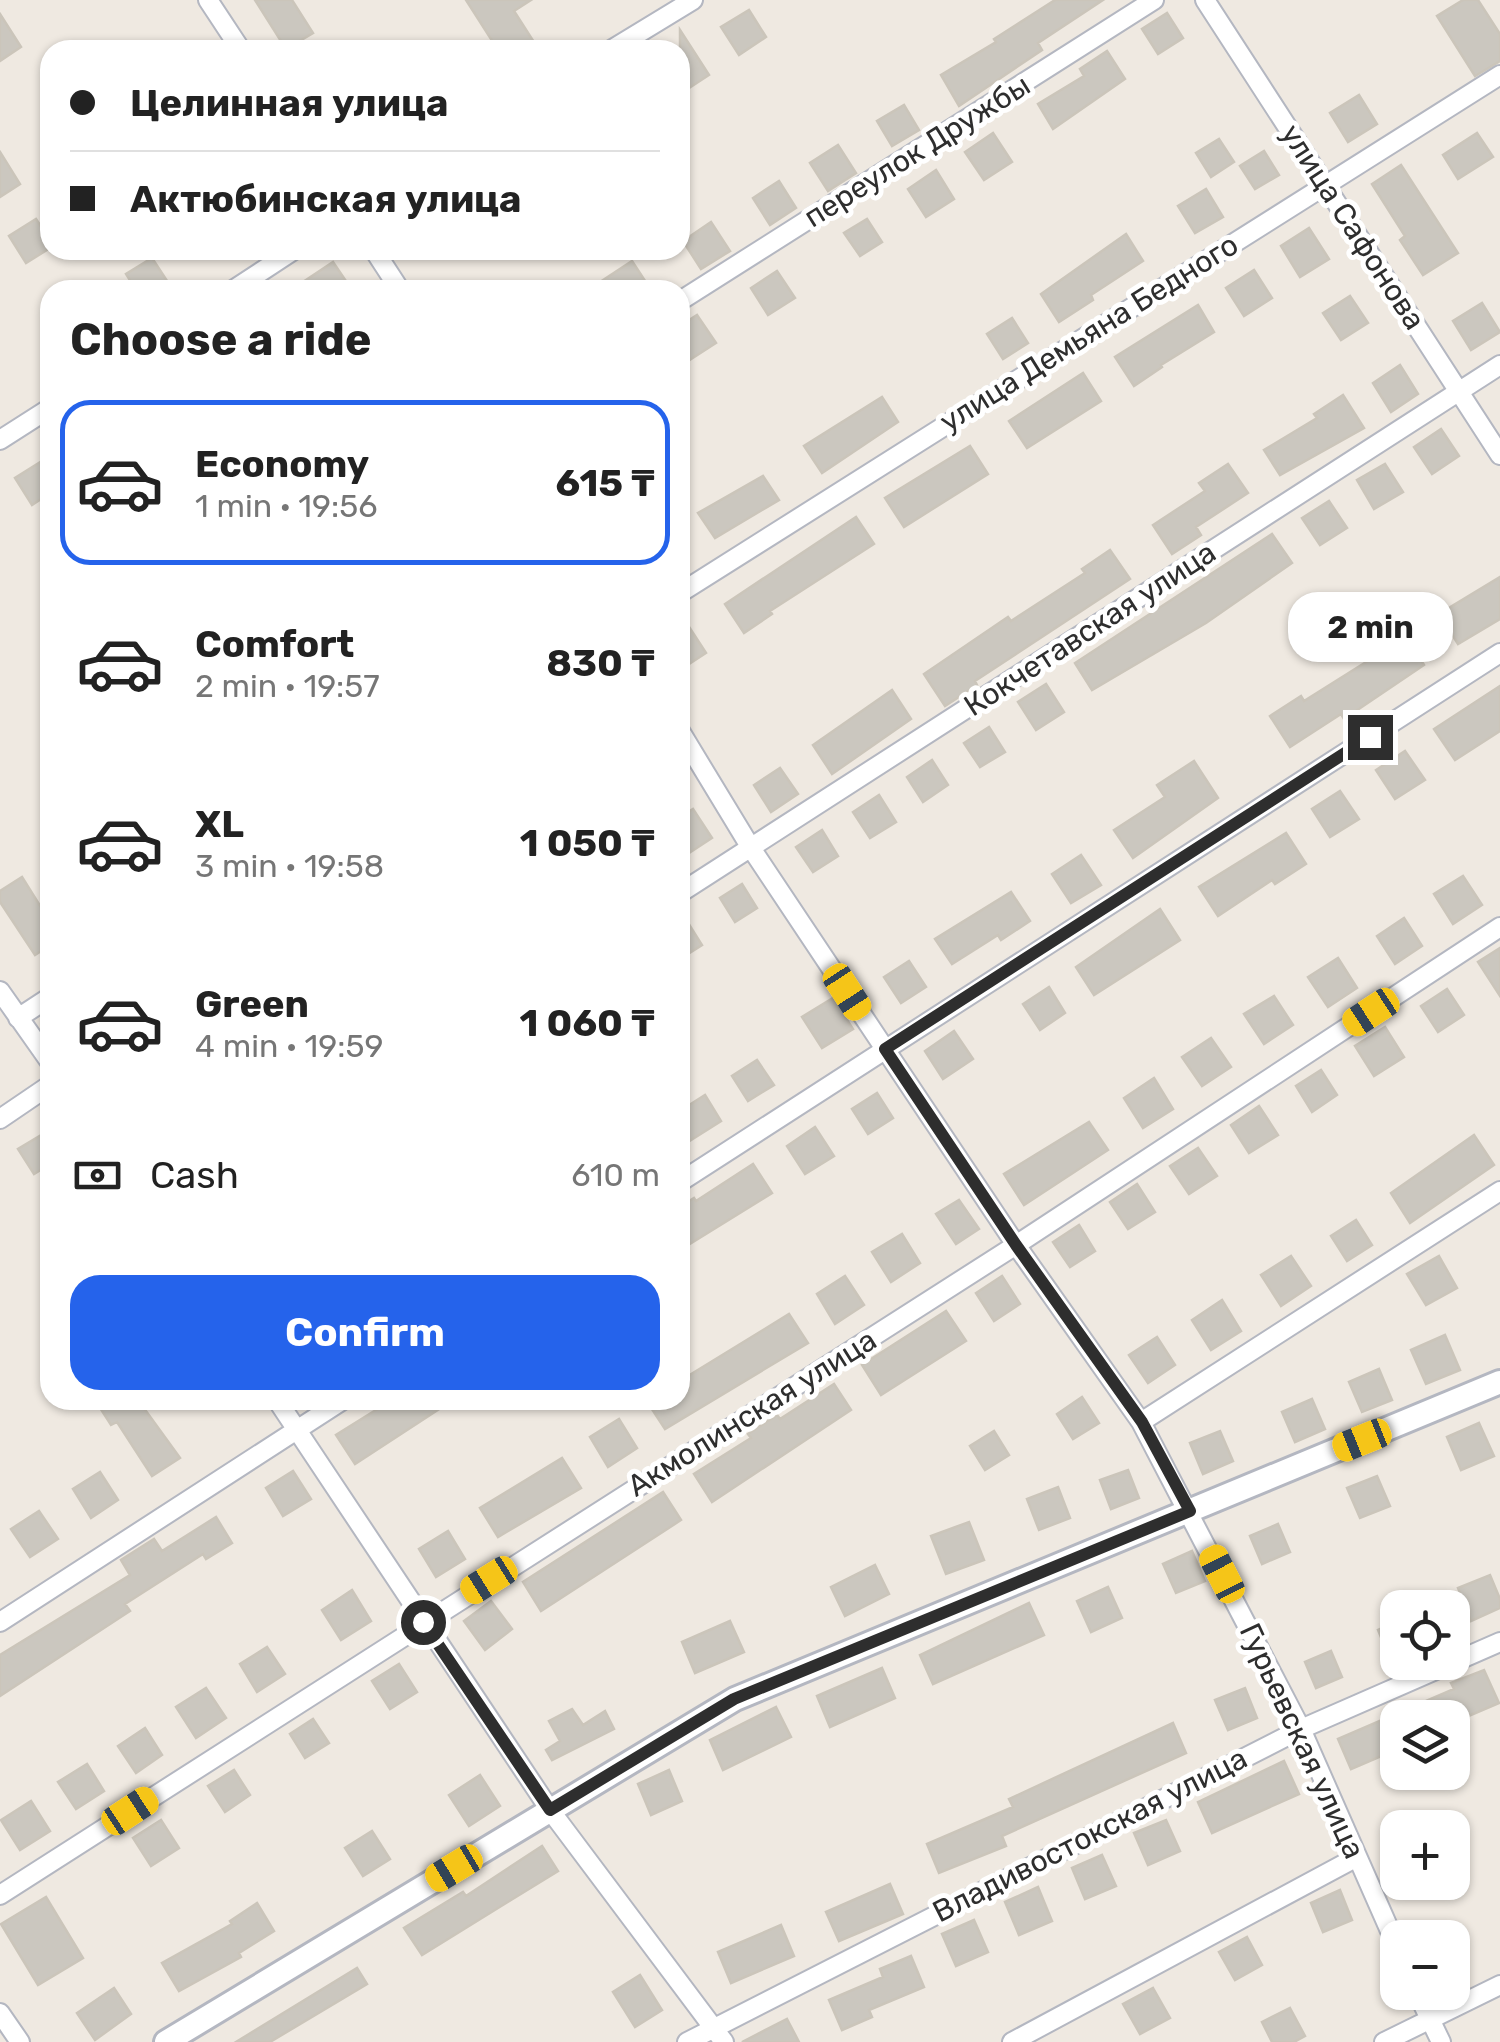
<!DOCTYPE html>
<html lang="en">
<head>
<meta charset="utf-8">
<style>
	:root { --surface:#fff; --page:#f2f2f2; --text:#222; --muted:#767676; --line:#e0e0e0; --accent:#2563eb }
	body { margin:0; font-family:Rubik,sans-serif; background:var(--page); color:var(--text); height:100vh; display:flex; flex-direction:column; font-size:38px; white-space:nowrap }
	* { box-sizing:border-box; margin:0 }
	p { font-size:32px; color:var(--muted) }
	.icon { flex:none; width:55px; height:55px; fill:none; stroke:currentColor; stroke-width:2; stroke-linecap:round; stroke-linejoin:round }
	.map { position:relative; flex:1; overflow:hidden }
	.details { position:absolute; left:40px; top:280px; width:650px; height:1130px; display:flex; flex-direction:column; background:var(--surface); border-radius:30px; box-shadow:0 2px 8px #0004 }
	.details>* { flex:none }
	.top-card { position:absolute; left:40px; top:40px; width:650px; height:220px; border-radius:30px; box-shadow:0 2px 8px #0004; display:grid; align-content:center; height:220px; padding:0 30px; background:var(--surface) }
	.tools { position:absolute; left:1380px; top:1590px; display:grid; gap:20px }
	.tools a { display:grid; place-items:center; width:90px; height:90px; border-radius:20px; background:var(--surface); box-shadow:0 2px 8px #0004; font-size:50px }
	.end { position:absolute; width:45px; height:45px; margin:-22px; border:12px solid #2e2e2e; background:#fff; box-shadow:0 0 0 5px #fff }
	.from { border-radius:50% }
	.bubble { position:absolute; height:70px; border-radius:30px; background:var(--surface); box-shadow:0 2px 8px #0004; font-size:32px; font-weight:700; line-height:70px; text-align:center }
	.car { position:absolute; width:30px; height:60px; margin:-30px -15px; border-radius:12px; box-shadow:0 0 8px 2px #0007; background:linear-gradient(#f5c518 24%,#345 0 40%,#f5c518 0 76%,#345 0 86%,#f5c518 0) }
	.top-card b { display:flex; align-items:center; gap:35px; height:95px; font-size:38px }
	.top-card b+b { border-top:2px solid var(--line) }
	.top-card i { width:25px; height:25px; background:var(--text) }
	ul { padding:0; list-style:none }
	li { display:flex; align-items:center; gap:30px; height:165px; margin:0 20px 15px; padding:0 10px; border:5px solid transparent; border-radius:30px }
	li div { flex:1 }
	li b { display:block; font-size:38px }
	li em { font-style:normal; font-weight:700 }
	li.selected { border-color:var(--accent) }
	li>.icon { width:90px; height:90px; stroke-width:1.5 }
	h2 { padding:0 30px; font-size:45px; line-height:120px }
	.pay { display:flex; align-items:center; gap:25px; height:110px; padding:0 30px; font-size:38px }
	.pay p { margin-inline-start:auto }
	.cta { display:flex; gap:20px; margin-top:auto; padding:20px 30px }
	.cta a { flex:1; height:115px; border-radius:30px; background:var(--accent); color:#fff; font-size:40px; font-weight:700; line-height:115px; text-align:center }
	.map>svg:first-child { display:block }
	.building { fill:#cbc7bf; stroke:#cbc5ba; stroke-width:2.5 }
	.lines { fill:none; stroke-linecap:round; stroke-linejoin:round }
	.minor-casing { stroke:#b4b7c1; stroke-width:22 }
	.tertiary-casing { stroke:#b4b7c1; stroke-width:28 }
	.minor { stroke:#fff; stroke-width:18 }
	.tertiary { stroke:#fff; stroke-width:22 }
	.route { stroke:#2e2e2e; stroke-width:12 }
	.labels { text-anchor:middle; stroke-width:10; stroke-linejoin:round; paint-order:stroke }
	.street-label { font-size:30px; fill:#2e2e2e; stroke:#fff }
</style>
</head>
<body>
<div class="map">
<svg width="1500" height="2042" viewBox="0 0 1500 2042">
	<rect width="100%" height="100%" fill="#efe9e1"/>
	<!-- building -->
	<path class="building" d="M 255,0 L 292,0 L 313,33 L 286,49 Z
		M 466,0 L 531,0 L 514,11 L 539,50 L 498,50 Z
		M 1055,0 L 1103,0 L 1038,43 L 1042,50 L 959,106 L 941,75 L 996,42 L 994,39 Z
		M 1463,0 L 1478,0 L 1500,34 L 1500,61 L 1475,76 L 1437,16 Z
		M 749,10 L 766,37 L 739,55 L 721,27 Z
		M 1167,13 L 1183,38 L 1158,54 L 1142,29 Z
		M 0,14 L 21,47 L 0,61 Z
		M 680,30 L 709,75 L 680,94 Z
		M 1107,51 L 1125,79 L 1053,129 L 1038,104 L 1084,76 L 1080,69 Z
		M 1359,95 L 1377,124 L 1348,142 L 1330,113 Z
		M 904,105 L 919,130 L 892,146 L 877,121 Z
		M 993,133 L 1012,162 L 984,180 L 965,152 Z
		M 1477,133 L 1493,157 L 1458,179 L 1443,155 Z
		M 1219,139 L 1234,162 L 1211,177 L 1196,153 Z
		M 838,145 L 856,173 L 828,191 L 810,163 Z
		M 1264,151 L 1279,175 L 1255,189 L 1240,166 Z
		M 0,152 L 20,184 L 0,197 Z
		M 1401,165 L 1458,253 L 1423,275 L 1400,240 L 1405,236 L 1372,184 Z
		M 936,170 L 954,199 L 926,217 L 908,189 Z
		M 779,181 L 796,208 L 770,225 L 753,198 Z
		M 1206,189 L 1223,217 L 1195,233 L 1178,206 Z
		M 36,219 L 50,240 L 50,248 L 26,263 L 9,236 Z
		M 867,219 L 882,242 L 860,256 L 844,233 Z
		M 711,222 L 730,251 L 701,269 L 683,241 Z
		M 1309,228 L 1329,259 L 1300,277 L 1281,246 Z
		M 1126,234 L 1143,261 L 1091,295 L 1093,300 L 1059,322 L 1041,294 Z
		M 152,258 L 173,290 L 136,290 L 126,274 Z
		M 632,261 L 651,290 L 588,290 Z
		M 333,262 L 352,290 L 291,290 Z
		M 1254,270 L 1272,298 L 1244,316 L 1226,288 Z
		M 777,271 L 795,298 L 768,315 L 751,288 Z
		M 1350,296 L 1368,323 L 1341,340 L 1323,313 Z
		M 1482,303 L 1500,332 L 1471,350 L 1453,321 Z
		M 1198,305 L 1214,332 L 1161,365 L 1162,367 L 1134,386 L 1115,357 Z
		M 697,315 L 716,343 L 688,361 L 680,349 L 680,326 Z
		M 1012,318 L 1028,343 L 1003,359 L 987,334 Z
		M 1400,365 L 1418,394 L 1391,412 L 1373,383 Z
		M 1083,373 L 1101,401 L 1027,448 L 1009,421 Z
		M 1343,395 L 1364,428 L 1280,475 L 1264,450 L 1317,418 L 1314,414 Z
		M 882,397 L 898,422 L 822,473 L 804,446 Z
		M 1441,429 L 1459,456 L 1432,474 L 1414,447 Z
		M 970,446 L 988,474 L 904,527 L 885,498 Z
		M 42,461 L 50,474 L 50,493 L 32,505 L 15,478 Z
		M 1228,464 L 1248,493 L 1196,527 L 1201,535 L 1172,554 L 1153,525 L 1205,491 L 1199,483 Z
		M 1385,464 L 1403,492 L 1374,509 L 1357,480 Z
		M 763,476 L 779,500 L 715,538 L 698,513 Z
		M 1329,501 L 1347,528 L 1320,545 L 1302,518 Z
		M 856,517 L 874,544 L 770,611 L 772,614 L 744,633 L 725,604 Z
		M 1272,534 L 1292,563 L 1206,623 L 1092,690 L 1075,663 Z
		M 1110,550 L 1130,579 L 975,681 L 977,685 L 945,706 L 924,674 L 1008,617 L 1011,621 L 1085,573 L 1082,569 Z
		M 1500,577 L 1500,619 L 1458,644 L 1439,614 Z
		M 680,613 L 706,653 L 680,670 Z
		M 1406,637 L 1424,665 L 1344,719 L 1341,714 L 1290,747 L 1270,716 L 1301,696 L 1304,701 Z
		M 1046,684 L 1064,712 L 1036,730 L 1018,702 Z
		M 1500,686 L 1500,731 L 1455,760 L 1434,729 Z
		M 892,690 L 911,719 L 832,774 L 813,745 Z
		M 989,727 L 1005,752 L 980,767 L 964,743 Z
		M 1405,751 L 1425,780 L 1395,799 L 1376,770 Z
		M 932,760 L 948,785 L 923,802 L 907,777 Z
		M 1194,761 L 1218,798 L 1133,858 L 1114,830 L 1165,797 L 1157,785 Z
		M 780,768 L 798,794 L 771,812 L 754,785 Z
		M 1340,791 L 1359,819 L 1330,837 L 1312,809 Z
		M 879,795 L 896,822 L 870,838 L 853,812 Z
		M 693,809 L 712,838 L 680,859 L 680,817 Z
		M 822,830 L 838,856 L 813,872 L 796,847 Z
		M 1286,833 L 1306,864 L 1275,884 L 1272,880 L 1218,916 L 1199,887 Z
		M 1081,855 L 1101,885 L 1071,903 L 1052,874 Z
		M 1463,876 L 1482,905 L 1453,924 L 1434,894 Z
		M 22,877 L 42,909 L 50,904 L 50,945 L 35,955 L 0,902 L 0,891 Z
		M 742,884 L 757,908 L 735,922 L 720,898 Z
		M 1011,892 L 1030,921 L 1001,940 L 998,935 L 952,964 L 935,939 Z
		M 1160,909 L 1180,940 L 1094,995 L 1076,967 Z
		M 680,910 L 702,945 L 680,959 Z
		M 1404,918 L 1422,946 L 1395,964 L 1377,936 Z
		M 1500,948 L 1500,996 L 1478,962 Z
		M 1338,958 L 1357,988 L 1328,1007 L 1308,977 Z
		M 909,961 L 926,987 L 901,1003 L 884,977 Z
		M 1049,987 L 1065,1013 L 1040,1030 L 1023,1004 Z
		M 1447,989 L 1464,1015 L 1438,1032 L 1421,1006 Z
		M 1274,996 L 1293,1025 L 1264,1044 L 1244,1014 Z
		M 833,998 L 853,1029 L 822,1048 L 802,1017 Z
		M 1385,1027 L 1404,1057 L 1374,1076 L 1355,1046 Z
		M 954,1031 L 973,1059 L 943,1079 L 925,1051 Z
		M 1211,1038 L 1231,1067 L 1202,1086 L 1182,1057 Z
		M 757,1060 L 774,1085 L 748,1101 L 732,1076 Z
		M 1321,1070 L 1337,1095 L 1312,1112 L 1296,1086 Z
		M 1154,1078 L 1173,1109 L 1143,1128 L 1124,1098 Z
		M 877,1093 L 893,1118 L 868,1134 L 852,1109 Z
		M 705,1095 L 721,1121 L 680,1147 L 680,1111 Z
		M 1259,1106 L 1278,1135 L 1249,1153 L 1231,1125 Z
		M 1089,1122 L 1108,1150 L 1024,1205 L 1004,1174 Z
		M 815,1127 L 834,1156 L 805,1174 L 787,1146 Z
		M 43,1134 L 50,1145 L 50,1164 L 34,1174 L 18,1149 Z
		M 1474,1135 L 1494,1165 L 1410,1223 L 1391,1193 Z
		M 1198,1148 L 1217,1176 L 1189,1194 L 1170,1166 Z
		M 753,1164 L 772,1193 L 680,1250 L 680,1207 L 694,1198 L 696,1201 Z
		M 1137,1184 L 1155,1212 L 1128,1229 L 1110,1202 Z
		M 959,1200 L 979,1229 L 956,1244 L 936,1214 Z
		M 1356,1220 L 1372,1245 L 1347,1261 L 1331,1236 Z
		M 1079,1225 L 1095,1251 L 1070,1267 L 1053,1242 Z
		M 902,1234 L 920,1263 L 891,1282 L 872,1252 Z
		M 1291,1256 L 1311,1286 L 1281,1306 L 1261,1275 Z
		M 1439,1256 L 1457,1288 L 1426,1305 L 1407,1274 Z
		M 845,1276 L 864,1305 L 835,1324 L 817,1294 Z
		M 1002,1276 L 1020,1304 L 994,1321 L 976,1293 Z
		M 1222,1300 L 1241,1331 L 1211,1350 L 1192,1320 Z
		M 946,1311 L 966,1341 L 881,1395 L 862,1365 Z
		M 789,1314 L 808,1343 L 665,1429 L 646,1400 L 680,1400 L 680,1381 Z
		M 1445,1335 L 1460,1370 L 1426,1384 L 1411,1350 Z
		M 1157,1337 L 1175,1365 L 1148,1383 L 1129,1355 Z
		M 1379,1369 L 1392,1400 L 1362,1412 L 1349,1382 Z
		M 834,1384 L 851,1410 L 712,1502 L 694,1474 L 751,1438 L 748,1434 L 777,1415 L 780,1419 Z
		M 1082,1397 L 1099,1423 L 1073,1439 L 1057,1414 Z
		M 1312,1399 L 1325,1429 L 1295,1442 L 1282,1412 Z
		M 95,1400 L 138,1400 L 180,1458 L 152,1476 L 117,1422 L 111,1425 Z
		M 392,1400 L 453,1400 L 355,1464 L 336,1435 Z
		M 619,1419 L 637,1448 L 608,1467 L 590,1437 Z
		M 1479,1423 L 1494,1456 L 1461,1470 L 1447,1437 Z
		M 994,1431 L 1009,1455 L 985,1470 L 970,1446 Z
		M 1220,1431 L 1233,1461 L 1203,1474 L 1190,1443 Z
		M 562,1458 L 581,1488 L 498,1537 L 480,1508 Z
		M 1128,1470 L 1139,1498 L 1111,1509 L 1100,1480 Z
		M 293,1471 L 311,1499 L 283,1516 L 266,1488 Z
		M 100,1472 L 118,1500 L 91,1518 L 73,1489 Z
		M 1377,1476 L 1390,1506 L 1360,1518 L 1347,1488 Z
		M 1058,1487 L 1070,1518 L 1039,1530 L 1027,1499 Z
		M 663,1492 L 681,1520 L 541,1611 L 523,1582 Z
		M 39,1511 L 58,1539 L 30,1557 L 11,1529 Z
		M 216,1517 L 232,1543 L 206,1559 L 203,1554 L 125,1604 L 130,1611 L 0,1696 L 0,1655 L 130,1575 L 121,1560 L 154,1539 L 162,1551 Z
		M 969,1522 L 984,1560 L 946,1574 L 931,1536 Z
		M 1278,1524 L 1290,1552 L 1262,1564 L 1250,1536 Z
		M 448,1531 L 465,1559 L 436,1577 L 419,1549 Z
		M 1192,1551 L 1205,1581 L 1176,1593 L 1163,1564 Z
		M 875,1565 L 889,1594 L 845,1616 L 831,1587 Z
		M 1490,1575 L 1500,1599 L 1500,1608 L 1471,1621 L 1458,1588 Z
		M 1108,1587 L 1122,1618 L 1091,1632 L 1077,1601 Z
		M 352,1590 L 371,1621 L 341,1640 L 322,1610 Z
		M 491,1601 L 512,1629 L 485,1650 L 464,1621 Z
		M 1029,1603 L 1044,1635 L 933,1684 L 920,1655 Z
		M 730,1621 L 744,1652 L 695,1673 L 682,1642 Z
		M 1398,1621 L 1398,1673 L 1396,1674 L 1378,1630 Z
		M 267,1647 L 285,1674 L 257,1692 L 240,1664 Z
		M 1331,1651 L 1342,1677 L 1316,1688 L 1305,1662 Z
		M 399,1664 L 417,1692 L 390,1709 L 372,1681 Z
		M 882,1668 L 895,1698 L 830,1727 L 817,1696 Z
		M 1484,1670 L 1499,1703 L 1464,1718 L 1398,1718 L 1398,1749 L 1351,1769 L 1338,1739 L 1454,1689 L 1451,1683 Z
		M 206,1688 L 226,1718 L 196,1738 L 176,1707 Z
		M 1245,1688 L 1257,1718 L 1228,1730 L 1215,1700 Z
		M 776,1707 L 791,1737 L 723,1770 L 710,1740 Z
		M 572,1709 L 583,1725 L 605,1711 L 614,1729 L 552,1760 L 546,1750 L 560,1741 L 549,1721 Z
		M 313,1719 L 329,1743 L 305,1758 L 290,1734 Z
		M 1173,1723 L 1186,1753 L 1002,1836 L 1006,1846 L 939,1873 L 927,1844 L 1013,1807 L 1009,1799 Z
		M 145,1728 L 162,1755 L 136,1773 L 118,1746 Z
		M 1284,1761 L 1299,1794 L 1212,1833 L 1198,1802 Z
		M 87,1764 L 104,1791 L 76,1809 L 58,1782 Z
		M 234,1770 L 250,1795 L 225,1812 L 208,1786 Z
		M 669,1770 L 682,1801 L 651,1815 L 638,1784 Z
		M 480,1775 L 500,1806 L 469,1826 L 449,1795 Z
		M 31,1801 L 50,1831 L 20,1850 L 1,1820 Z
		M 161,1820 L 179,1848 L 151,1866 L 133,1838 Z
		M 1166,1820 L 1180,1851 L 1148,1865 L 1134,1833 Z
		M 372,1831 L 390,1859 L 363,1876 L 345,1848 Z
		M 542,1846 L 558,1871 L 422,1955 L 404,1928 L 463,1892 L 466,1896 Z
		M 1102,1855 L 1116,1886 L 1085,1899 L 1072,1868 Z
		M 890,1884 L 903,1914 L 839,1941 L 826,1912 Z
		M 1038,1887 L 1052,1921 L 1019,1935 L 1005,1902 Z
		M 1340,1890 L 1352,1920 L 1323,1932 L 1311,1903 Z
		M 46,1897 L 83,1958 L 38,1985 L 1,1924 Z
		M 257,1903 L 274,1931 L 239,1953 L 241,1957 L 179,1991 L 162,1963 L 232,1924 L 230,1921 Z
		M 974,1920 L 988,1952 L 956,1966 L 942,1934 Z
		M 781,1925 L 794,1956 L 731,1983 L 718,1952 Z
		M 1247,1937 L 1262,1965 L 1235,1980 L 1219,1952 Z
		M 911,1956 L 924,1987 L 869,2010 L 872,2017 L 842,2030 L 829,2000 L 883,1977 L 880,1969 Z
		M 357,1968 L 367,1984 L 270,2042 L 236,2042 Z
		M 640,1975 L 662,2010 L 635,2027 L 613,1992 Z
		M 114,1988 L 131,2014 L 95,2040 L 77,2013 Z
		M 1153,1988 L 1170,2018 L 1140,2034 L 1123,2004 Z
		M 1290,2008 L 1305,2036 L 1294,2042 L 1272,2042 L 1262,2022 Z
		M 787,2019 L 799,2042 L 742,2042 Z"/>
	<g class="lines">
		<defs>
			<path id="minor" d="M 208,0 L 241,50
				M 1205,0 L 1500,455
				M 611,50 L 693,0
				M 374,250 L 400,290
				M 233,290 L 294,250
				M 680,301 L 1154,0
				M 0,440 L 50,408
				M 680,593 L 1500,75
				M 680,731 L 751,848 L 885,1049 L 1016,1245 L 1141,1422 L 1301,1729 L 1398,1949
				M 680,893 L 1500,365
				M 0,991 L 50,1062
				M 18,1018 L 50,997
				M 0,1119 L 50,1085
				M 680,1182 L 1500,653
				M 277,1400 L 550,1810 L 724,2042
				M 1141,1422 L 1500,1191
				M 0,1622 L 343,1400
				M 0,1895 L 1016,1245 L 1500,927
				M 1417,1992 L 1441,2042
				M 0,2013 L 20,2042
				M 687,2042 L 1301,1729 L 1500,1642
				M 1012,2042 L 1357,1857
				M 1384,2042 L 1500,1985"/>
			<path id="tertiary" d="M 166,2042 L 735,1699 L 1500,1382"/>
		</defs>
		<!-- minor casing -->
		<use href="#minor" class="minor-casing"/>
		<!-- tertiary casing -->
		<use href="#tertiary" class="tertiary-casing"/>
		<!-- minor -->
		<use href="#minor" class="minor"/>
		<!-- tertiary -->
		<use href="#tertiary" class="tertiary"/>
	</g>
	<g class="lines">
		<!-- route -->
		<path class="route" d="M 423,1622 L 550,1810 L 734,1699 L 1190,1511 L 1142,1422 L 1016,1245 L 885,1049 L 1370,737"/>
	</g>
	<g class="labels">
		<!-- street labels -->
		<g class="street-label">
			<text transform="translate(917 151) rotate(-32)" y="10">переулок Дружбы</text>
			<text transform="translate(1353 227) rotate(57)" y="10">улица Сафонова</text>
			<text transform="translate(1089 333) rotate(-32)" y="10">улица Демьяна Бедного</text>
			<text transform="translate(1090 629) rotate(-33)" y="10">Кокчетавская улица</text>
			<text transform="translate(752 1413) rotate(-32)" y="10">Акмолинская улица</text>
			<text transform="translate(1302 1741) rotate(65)" y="10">Гурьевская улица</text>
			<text transform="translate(1090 1835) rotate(-27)" y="10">Владивостокская улица</text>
		</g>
	</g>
</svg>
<div class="tools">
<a><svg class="icon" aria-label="locate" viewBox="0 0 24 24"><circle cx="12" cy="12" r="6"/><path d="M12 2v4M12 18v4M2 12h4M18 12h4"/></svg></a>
<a><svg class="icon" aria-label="layers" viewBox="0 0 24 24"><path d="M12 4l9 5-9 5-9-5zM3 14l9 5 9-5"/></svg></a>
<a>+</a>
<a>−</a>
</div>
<i class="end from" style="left:423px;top:1622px"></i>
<i class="end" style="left:1370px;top:737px"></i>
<div class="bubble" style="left:1288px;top:592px;width:165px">2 min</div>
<i class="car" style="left:847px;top:992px;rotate:147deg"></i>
<i class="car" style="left:1371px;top:1012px;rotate:237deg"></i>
<i class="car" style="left:1362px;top:1440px;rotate:248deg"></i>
<i class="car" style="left:1222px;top:1574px;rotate:333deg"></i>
<i class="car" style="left:489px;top:1580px;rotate:238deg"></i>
<i class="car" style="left:130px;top:1811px;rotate:57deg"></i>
<i class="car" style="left:454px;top:1868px;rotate:239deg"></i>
<div class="top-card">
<b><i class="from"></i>Целинная улица</b>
<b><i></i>Актюбинская улица</b>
</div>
<section class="details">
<h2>Choose a ride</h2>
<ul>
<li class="selected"><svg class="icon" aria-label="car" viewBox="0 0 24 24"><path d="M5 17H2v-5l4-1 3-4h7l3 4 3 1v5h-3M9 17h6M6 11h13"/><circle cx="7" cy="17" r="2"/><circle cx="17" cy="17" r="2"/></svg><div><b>Economy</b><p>1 min · 19:56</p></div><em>615 ₸</em></li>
<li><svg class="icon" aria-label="car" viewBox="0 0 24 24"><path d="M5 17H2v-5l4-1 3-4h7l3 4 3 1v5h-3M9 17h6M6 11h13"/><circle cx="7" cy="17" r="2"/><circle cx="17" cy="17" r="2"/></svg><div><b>Comfort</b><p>2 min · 19:57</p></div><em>830 ₸</em></li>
<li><svg class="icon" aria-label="car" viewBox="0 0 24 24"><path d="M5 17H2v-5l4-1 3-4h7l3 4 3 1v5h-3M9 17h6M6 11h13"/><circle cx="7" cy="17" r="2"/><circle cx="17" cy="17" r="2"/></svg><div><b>XL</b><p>3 min · 19:58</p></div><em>1 050 ₸</em></li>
<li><svg class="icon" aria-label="car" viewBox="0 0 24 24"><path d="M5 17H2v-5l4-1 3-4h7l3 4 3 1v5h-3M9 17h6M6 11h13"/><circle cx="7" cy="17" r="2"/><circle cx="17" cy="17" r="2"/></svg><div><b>Green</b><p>4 min · 19:59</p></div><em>1 060 ₸</em></li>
</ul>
<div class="pay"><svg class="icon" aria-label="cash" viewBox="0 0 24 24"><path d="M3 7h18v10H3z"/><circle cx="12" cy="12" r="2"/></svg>Cash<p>610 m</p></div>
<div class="cta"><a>Confirm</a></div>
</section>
</div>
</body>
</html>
